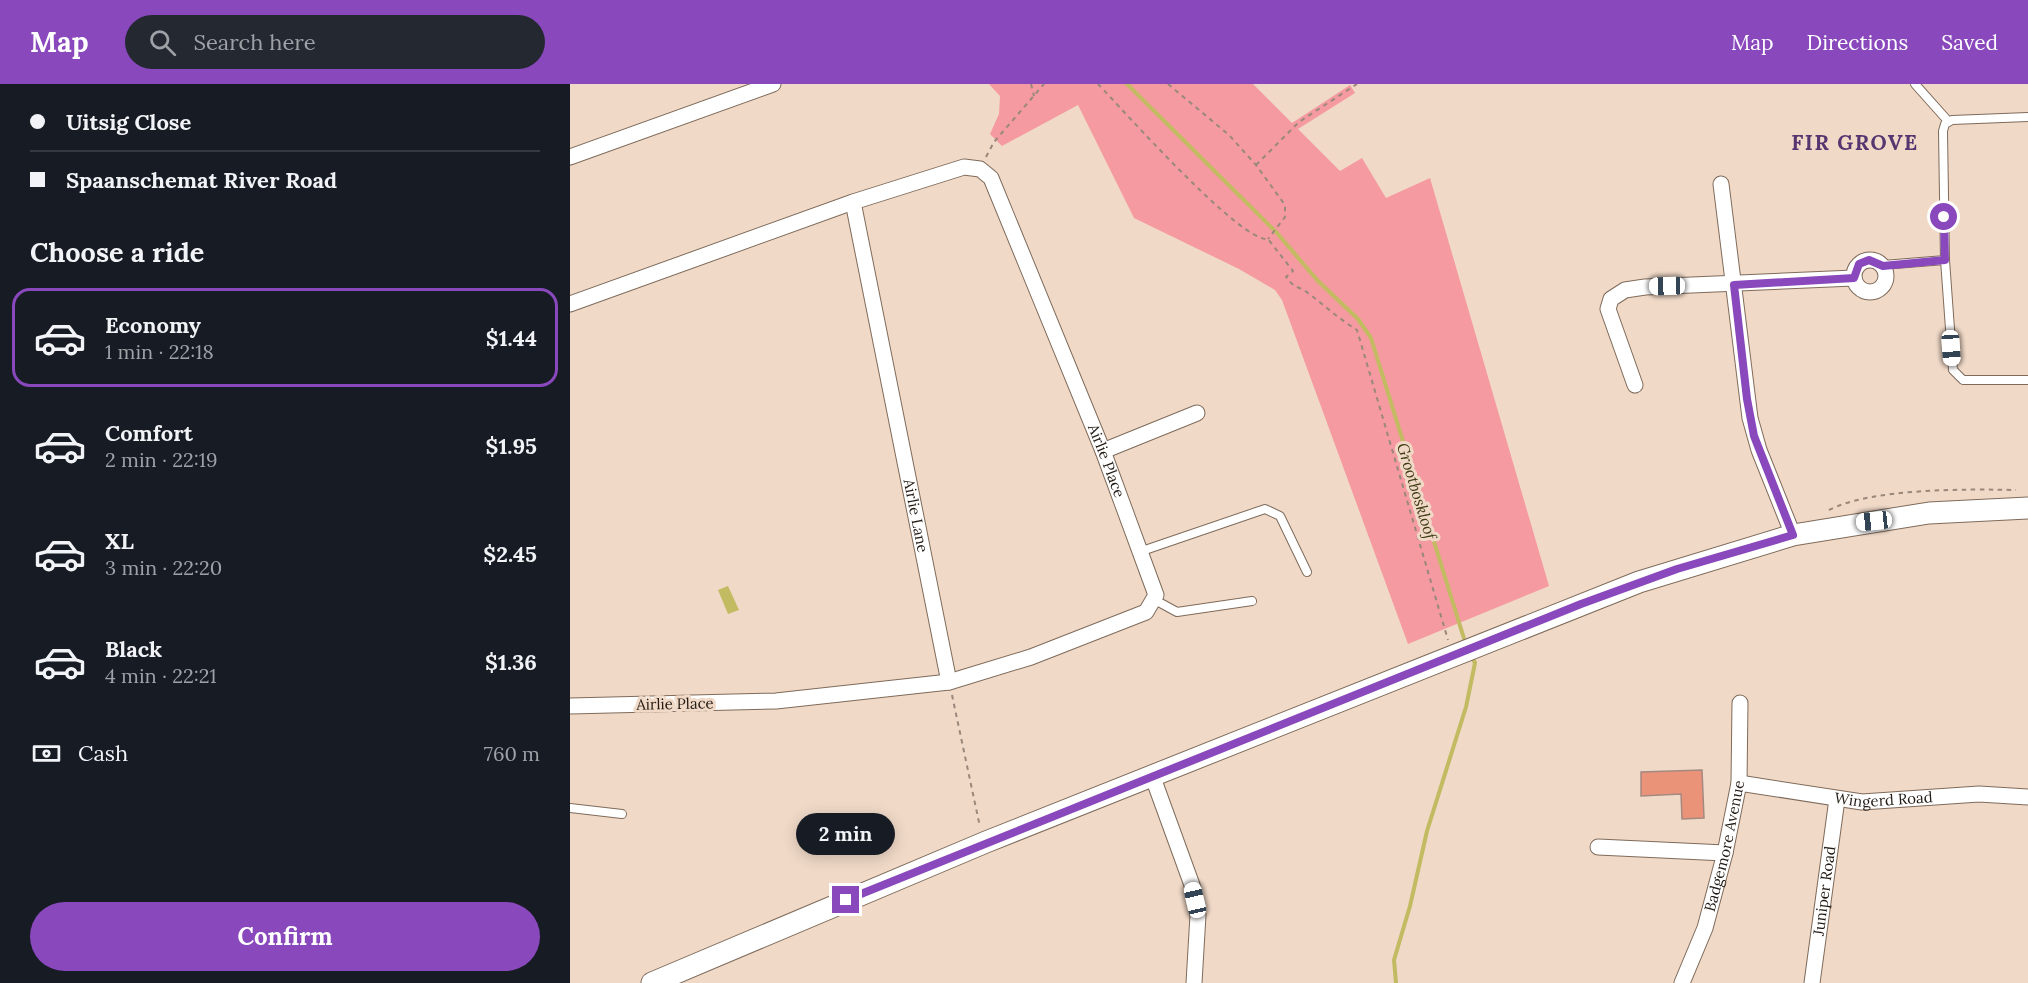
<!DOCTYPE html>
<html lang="en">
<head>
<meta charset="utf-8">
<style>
	:root { --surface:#171b24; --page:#242831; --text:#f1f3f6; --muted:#9ea1a6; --line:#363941; --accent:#8a48bd }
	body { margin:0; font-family:Lora,serif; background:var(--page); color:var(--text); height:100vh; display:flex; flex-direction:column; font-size:22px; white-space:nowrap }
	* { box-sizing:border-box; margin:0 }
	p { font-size:20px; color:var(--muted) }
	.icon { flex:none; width:33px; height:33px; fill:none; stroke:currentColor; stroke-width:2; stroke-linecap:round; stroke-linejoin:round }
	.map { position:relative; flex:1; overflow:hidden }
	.drawer { display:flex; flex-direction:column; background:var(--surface); width:570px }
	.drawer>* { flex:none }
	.guide { display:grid; align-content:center; height:132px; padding:0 30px; background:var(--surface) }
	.end { position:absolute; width:27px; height:27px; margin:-14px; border:8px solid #8a48bd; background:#fff; box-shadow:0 0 0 3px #fff }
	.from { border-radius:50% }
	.bubble { position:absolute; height:42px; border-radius:21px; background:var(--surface); box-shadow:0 3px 15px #0003; font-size:20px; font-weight:700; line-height:42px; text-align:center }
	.car { position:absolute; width:18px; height:36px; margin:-18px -9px; border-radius:8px; box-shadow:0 0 4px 2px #0007; background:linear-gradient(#fff 24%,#345 0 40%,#fff 0 76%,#345 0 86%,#fff 0) }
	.guide b { display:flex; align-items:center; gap:21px; height:57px; font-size:22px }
	.guide b+b { border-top:2px solid var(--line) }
	.guide i { width:15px; height:15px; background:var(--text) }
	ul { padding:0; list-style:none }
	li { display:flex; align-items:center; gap:18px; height:99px; margin:0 12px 9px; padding:0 18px; border:3px solid transparent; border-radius:18px }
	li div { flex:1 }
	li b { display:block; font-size:22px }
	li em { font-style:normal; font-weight:700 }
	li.active { border-color:var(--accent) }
	li>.icon { width:54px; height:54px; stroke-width:1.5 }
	h2 { padding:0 30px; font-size:27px; line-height:72px }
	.pay { display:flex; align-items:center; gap:15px; height:66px; padding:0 30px; font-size:22px }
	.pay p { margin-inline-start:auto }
	.cta { display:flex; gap:12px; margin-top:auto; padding:12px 30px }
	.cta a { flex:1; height:69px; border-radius:36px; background:var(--accent); color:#fff; font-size:24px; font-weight:700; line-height:69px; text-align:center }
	header { display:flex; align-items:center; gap:36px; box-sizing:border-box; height:84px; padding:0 30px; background:var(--accent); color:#fff }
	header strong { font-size:28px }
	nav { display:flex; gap:33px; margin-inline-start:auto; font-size:21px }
	.search { width:420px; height:54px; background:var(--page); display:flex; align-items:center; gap:15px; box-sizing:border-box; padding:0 21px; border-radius:33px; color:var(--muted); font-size:22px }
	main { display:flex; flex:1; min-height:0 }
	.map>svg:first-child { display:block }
	.green { fill:#f59aa1 }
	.water { fill:#c2bb62 }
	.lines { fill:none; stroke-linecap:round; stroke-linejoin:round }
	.stream { stroke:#c2bb62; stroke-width:4 }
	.building { fill:#ea9379; stroke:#a48981; stroke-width:1.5 }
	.service-casing { stroke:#7f6b5b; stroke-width:10 }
	.minor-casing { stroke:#7f6b5b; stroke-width:17 }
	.secondary-casing { stroke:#7f6b5b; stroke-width:23 }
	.path { stroke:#99887b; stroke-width:2; stroke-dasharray:4.5 4.5; stroke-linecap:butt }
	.service { stroke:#fff; stroke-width:8 }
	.minor { stroke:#fff; stroke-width:15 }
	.secondary { stroke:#fff; stroke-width:21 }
	.route { stroke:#8a48bd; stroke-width:8 }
	.labels { text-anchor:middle; stroke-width:6; stroke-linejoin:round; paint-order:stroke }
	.street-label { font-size:15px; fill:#221a13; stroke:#f0d9c7 }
	.water-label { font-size:16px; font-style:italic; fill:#403d17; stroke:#f0d9c7 }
	.district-label { font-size:21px; font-weight:bold; letter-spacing:1.5px; fill:#553670; stroke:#f0d9c7 }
</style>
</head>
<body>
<header>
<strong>Map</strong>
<div class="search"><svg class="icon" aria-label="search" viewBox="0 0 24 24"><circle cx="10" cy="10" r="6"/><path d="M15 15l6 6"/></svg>Search here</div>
<nav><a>Map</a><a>Directions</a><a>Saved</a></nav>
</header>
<main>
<section class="drawer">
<div class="guide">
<b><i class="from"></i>Uitsig Close</b>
<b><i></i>Spaanschemat River Road</b>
</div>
<h2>Choose a ride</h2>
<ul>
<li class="active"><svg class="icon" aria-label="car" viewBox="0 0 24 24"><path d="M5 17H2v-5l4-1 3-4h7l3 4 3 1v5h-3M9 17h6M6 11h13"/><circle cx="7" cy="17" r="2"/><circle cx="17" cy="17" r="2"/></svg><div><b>Economy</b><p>1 min · 22:18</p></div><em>$1.44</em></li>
<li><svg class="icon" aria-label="car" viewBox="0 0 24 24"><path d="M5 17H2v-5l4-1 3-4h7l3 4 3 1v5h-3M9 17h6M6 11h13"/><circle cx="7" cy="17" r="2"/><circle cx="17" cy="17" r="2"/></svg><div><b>Comfort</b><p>2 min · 22:19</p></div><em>$1.95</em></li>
<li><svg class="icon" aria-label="car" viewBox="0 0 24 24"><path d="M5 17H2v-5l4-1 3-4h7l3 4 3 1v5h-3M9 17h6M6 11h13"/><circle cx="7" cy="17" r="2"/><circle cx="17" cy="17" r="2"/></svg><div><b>XL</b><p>3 min · 22:20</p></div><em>$2.45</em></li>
<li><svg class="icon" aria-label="car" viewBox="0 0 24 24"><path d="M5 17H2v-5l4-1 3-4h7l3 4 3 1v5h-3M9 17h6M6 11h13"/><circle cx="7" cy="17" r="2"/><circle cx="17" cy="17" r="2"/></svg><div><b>Black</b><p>4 min · 22:21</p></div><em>$1.36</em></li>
</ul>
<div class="pay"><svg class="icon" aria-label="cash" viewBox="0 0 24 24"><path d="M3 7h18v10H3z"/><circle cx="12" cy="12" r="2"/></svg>Cash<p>760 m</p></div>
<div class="cta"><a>Confirm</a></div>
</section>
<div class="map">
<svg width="1458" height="899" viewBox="0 0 1458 899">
	<rect width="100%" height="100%" fill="#f0d9c7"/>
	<!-- green -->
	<path class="green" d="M 419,0 L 683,0 L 722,39 L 780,1 L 785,9 L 728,45 L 770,87 L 792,74 L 816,114 L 860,94 L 979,502 L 838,560 L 712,216 L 705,206 L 669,185 L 564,134 L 508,21 L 432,62 L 420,50 L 429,30 L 430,12 Z"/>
	<!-- water -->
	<path class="water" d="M 158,502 L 169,526 L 158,530 L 148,506 Z"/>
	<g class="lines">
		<!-- stream -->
		<path class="stream" d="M 557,0 L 707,149 L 748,197 L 788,235 L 801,254 L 896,561
			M 826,899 L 824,876 L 840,822 L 857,747 L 896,623 L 905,579 L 902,573"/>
	</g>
	<!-- building -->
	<path class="building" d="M 1132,686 L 1134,734 L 1112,735 L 1111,710 L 1071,712 L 1071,688 Z"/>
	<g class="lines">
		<defs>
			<path id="service" d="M 1345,0 L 1378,37
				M 1458,33 L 1382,36 L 1375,40 L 1373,47 L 1375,176 L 1383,286 L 1393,296 L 1458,296
				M 1313,181 L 1375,176
				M 572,467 L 695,425 L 710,432 L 737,488
				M 585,516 L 607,528 L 682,517
				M 0,724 L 52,730"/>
			<g id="minor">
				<path d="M 0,73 L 203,0"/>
				<path d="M 1151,100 L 1180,334 L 1189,366 L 1223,451"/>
				<path id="s1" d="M 283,118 L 379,598"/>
				<circle cx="1300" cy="192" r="16"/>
				<path id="s2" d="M 0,220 L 283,118 L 394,83 L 410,85 L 421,94 L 533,367 L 586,511 L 576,528 L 461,573 L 379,598 L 206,617 L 0,622"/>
				<path d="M 1065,301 L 1038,225 L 1041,215 L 1055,206 L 1075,203 L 1284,194"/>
				<path d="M 533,367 L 627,329"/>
				<path d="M 582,691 L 622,801 L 628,831 L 624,899"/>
				<path id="s3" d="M 1169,699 L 1292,718 L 1409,710 L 1458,713"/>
				<path d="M 1028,763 L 1155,769"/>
				<path id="s4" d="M 1112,899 L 1135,844 L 1155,769 L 1169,699 L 1170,619"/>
				<path id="s5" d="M 1242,899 L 1267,715"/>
			</g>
			<path id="secondary" d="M 82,899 L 416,758 L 1069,498 L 1223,451 L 1359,429 L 1458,424"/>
		</defs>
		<!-- service casing -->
		<use href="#service" class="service-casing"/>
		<!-- minor casing -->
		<use href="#minor" class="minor-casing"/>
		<!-- secondary casing -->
		<use href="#secondary" class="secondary-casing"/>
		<!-- path -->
		<path class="path" d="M 461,0 L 464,12
			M 528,0 C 552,25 671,159 698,155 L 723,187 L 716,193 C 726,206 727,201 738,209 C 754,221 769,235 787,246 L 878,556
			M 598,0 L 659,51 L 686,81 L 715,121 L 715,133 L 698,155
			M 416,73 L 424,58 L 474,0
			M 686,81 L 729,38 L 787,0
			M 1259,426 C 1302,404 1397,405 1446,406
			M 382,611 L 410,743"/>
		<!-- service -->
		<use href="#service" class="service"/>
		<!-- minor -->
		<use href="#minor" class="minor"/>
		<!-- secondary -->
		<use href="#secondary" class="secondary"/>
	</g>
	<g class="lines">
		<!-- route -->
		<path class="route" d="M 276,816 L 1011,520 L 1107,485 L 1223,451 L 1184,352 L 1177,315 L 1164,201 L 1284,194 L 1289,180 L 1299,176 L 1313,182 L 1375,176 L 1374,133"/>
	</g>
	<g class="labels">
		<!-- street labels -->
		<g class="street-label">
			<text dy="5" stroke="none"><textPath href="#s2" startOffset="753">Airlie Place</textPath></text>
			<text dy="5" stroke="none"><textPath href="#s1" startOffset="320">Airlie Lane</textPath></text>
			<text transform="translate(105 620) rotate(-1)" y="5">Airlie Place</text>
			<text dy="5" stroke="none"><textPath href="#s3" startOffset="146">Wingerd Road</textPath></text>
			<text dy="5" stroke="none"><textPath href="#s4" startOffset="144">Badgemore Avenue</textPath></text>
			<text dy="5" stroke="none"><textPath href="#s5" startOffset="93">Juniper Road</textPath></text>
		</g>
		<!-- water labels -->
		<g class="water-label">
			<text transform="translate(847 407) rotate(73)" y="6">Grootboskloof</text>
		</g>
		<!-- district labels -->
		<g class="district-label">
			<text x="1285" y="66">FIR GROVE</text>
		</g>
	</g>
</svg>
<i class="end from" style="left:1374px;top:133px"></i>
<i class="end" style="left:276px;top:816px"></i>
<div class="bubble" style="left:226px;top:729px;width:99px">2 min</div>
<i class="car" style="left:1097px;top:202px;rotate:269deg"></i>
<i class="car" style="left:1381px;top:264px;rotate:176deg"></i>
<i class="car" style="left:1304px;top:437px;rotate:264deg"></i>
<i class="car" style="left:625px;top:816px;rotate:347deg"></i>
</div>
</main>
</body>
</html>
